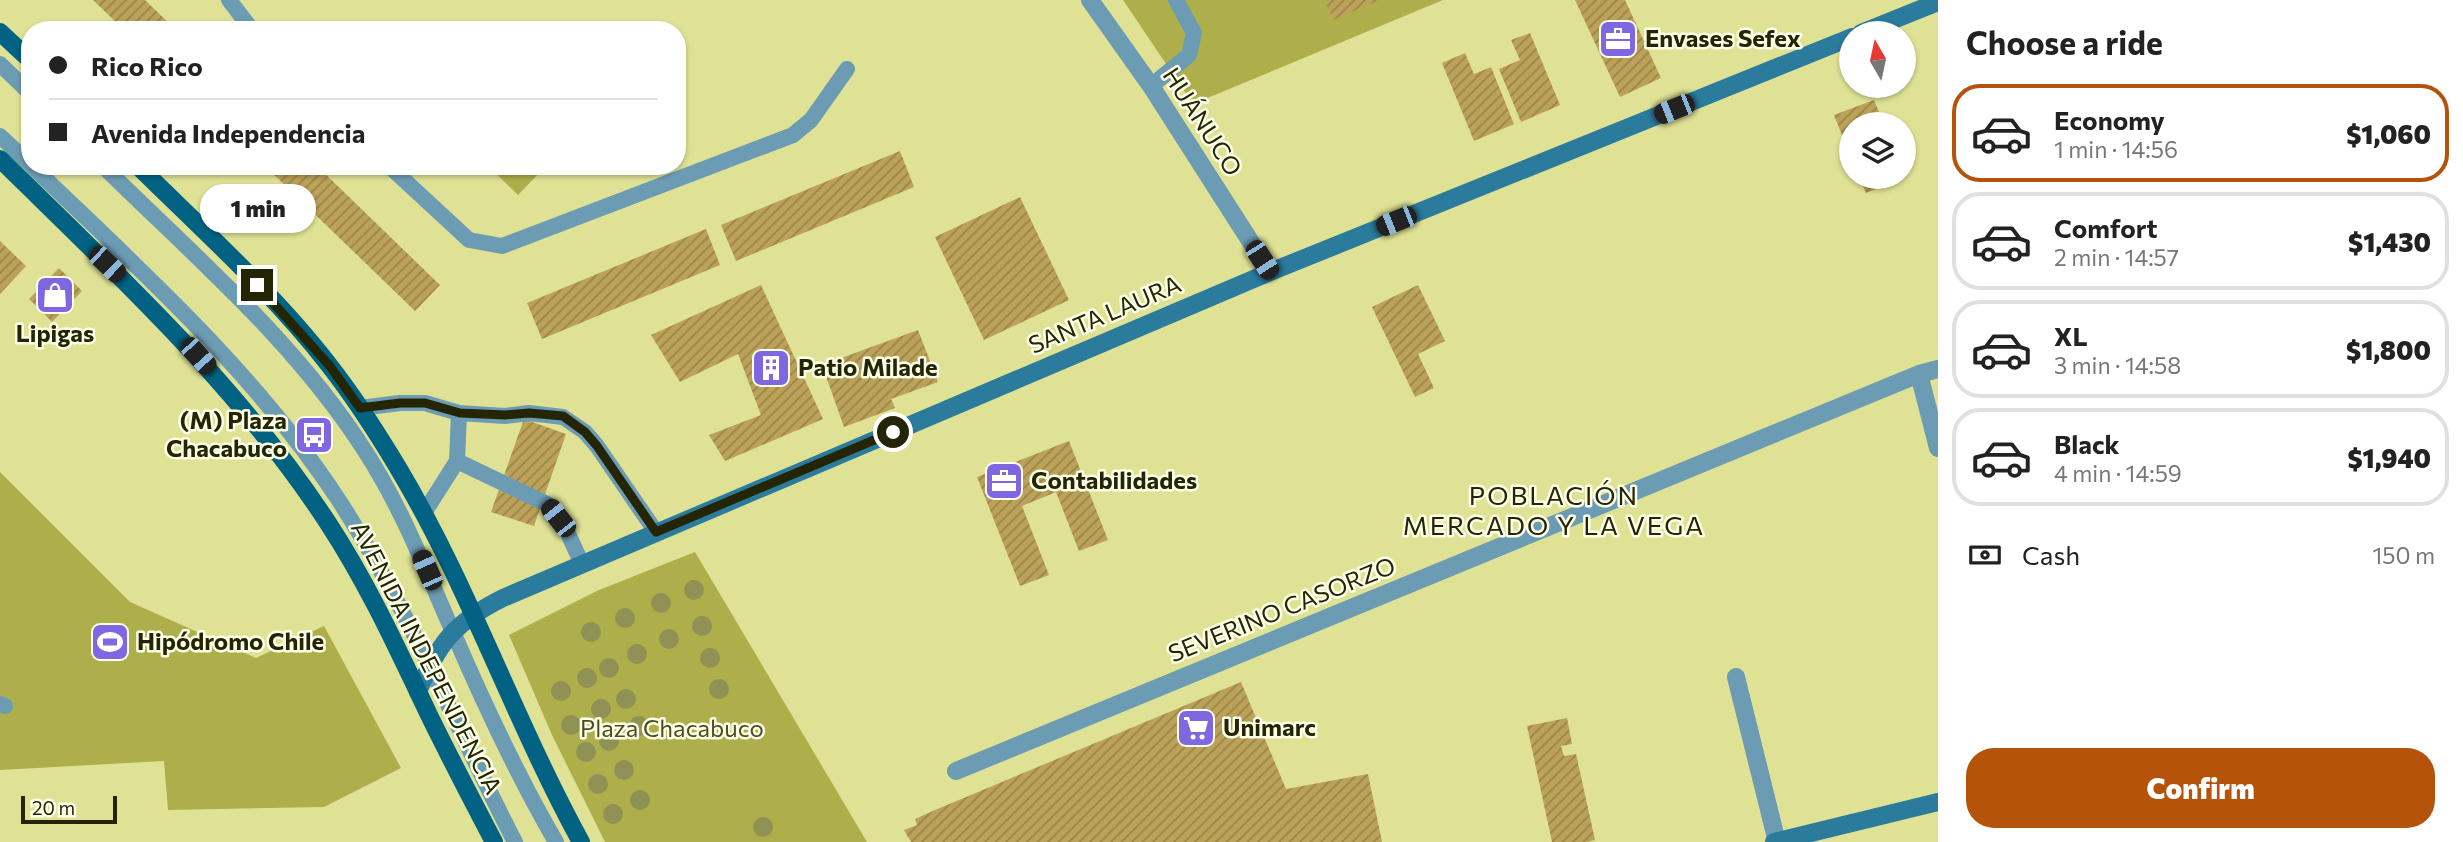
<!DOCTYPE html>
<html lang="en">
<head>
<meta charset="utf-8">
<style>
	:root { --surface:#fff; --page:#f6f6f6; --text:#222; --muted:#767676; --line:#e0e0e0; --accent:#b45309 }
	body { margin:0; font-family:Commissioner,sans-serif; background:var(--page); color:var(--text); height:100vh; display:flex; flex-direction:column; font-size:26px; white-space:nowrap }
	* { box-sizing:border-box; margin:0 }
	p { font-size:23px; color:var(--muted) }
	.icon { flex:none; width:38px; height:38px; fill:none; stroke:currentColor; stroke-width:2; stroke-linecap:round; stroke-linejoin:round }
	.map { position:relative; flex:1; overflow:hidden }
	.drawer { display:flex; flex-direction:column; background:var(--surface); width:525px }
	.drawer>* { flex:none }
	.banner { position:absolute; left:21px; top:21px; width:665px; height:154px; border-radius:28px; box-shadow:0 2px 5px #0004; display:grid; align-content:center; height:154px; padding:0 28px; background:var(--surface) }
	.needle { width:46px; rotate:351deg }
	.tools { position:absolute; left:1839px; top:21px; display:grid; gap:14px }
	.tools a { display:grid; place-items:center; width:77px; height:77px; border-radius:50%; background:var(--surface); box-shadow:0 2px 5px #0004; font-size:35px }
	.scale { position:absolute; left:21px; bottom:18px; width:96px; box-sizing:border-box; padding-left:7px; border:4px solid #242505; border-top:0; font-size:19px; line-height:24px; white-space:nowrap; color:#242505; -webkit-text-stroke:5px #fdffe8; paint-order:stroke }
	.end { position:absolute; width:32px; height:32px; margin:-16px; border:9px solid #242505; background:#fff; box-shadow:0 0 0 4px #fff }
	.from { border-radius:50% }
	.bubble { position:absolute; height:49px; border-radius:24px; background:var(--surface); box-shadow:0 2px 5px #0004; font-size:23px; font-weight:800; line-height:49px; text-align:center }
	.car { position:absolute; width:21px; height:42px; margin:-21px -10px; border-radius:9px; box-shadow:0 0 5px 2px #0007; background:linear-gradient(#222 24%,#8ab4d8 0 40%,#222 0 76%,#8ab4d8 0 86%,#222 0) }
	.banner b { display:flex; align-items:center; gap:24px; height:66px; font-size:26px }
	.banner b+b { border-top:2px solid var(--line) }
	.banner i { width:18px; height:18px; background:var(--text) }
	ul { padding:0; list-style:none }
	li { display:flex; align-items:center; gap:21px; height:98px; margin:0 14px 10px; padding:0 14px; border:4px solid var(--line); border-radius:28px }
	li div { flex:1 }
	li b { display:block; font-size:26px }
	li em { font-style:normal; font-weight:800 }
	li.on { border-color:var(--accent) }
	li>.icon { width:63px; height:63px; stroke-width:1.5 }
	h2 { padding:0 28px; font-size:32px; line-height:84px }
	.pay { display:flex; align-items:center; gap:18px; height:77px; padding:0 28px; font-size:26px }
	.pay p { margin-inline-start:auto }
	.button { display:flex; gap:14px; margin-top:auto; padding:14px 28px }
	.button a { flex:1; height:80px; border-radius:28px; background:var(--accent); color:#fff; font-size:28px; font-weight:800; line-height:80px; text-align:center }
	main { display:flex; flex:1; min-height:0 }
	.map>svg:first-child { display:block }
	.green { fill:#aeaf4a }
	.building { fill:url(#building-hatch) }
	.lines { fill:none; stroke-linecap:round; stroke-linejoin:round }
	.lane { stroke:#6c9cb3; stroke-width:16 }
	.street { stroke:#6c9cb3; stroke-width:18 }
	.secondary { stroke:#2b7b9d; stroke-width:18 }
	.primary { stroke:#016283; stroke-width:18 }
	.tree { fill:#8f9155 }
	.route { stroke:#242505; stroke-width:9 }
	.labels { text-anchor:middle; stroke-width:5; stroke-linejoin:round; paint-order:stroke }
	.poi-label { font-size:24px; font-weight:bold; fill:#242505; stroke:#fdffe8; text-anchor:start }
	.street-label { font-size:24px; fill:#242505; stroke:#fdffe8 }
	.park-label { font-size:24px; fill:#4d4e20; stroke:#fdffe8 }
	.neighbourhood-label { font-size:26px; letter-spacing:2px; fill:#242505; stroke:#fdffe8 }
</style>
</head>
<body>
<main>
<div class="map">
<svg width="1938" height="842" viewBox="0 0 1938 842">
	<defs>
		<pattern id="building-hatch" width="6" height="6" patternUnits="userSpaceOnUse" patternTransform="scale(1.75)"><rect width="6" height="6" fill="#bca259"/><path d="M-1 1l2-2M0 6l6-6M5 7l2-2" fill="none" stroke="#998448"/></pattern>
	</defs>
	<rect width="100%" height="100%" fill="#dfe295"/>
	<!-- green -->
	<path class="green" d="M 1123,0 L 1443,0 L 1193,104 Z
		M 488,166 L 546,166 L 518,195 Z
		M 0,472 L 130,602 L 256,658 L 324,626 L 401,768 L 324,807 L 168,810 L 164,761 L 0,770 Z
		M 695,552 L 867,842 L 605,842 L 552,735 L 509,635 L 599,590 Z"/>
	<!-- building -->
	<path class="building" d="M 93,0 L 145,0 L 176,30 L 124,30 Z
		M 1325,0 L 1380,0 L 1333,20 Z
		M 1575,0 L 1625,0 L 1661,78 L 1620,97 Z
		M 1530,33 L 1560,105 L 1521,122 L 1499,69 L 1520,60 L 1511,40 Z
		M 1465,53 L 1474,74 L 1491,67 L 1514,124 L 1474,141 L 1442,63 Z
		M 1874,100 L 1884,124 L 1852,124 L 1851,158 L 1834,115 Z
		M 900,151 L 914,187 L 736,261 L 721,225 Z
		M 265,166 L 317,166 L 440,285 L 415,311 Z
		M 1859,177 L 1907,177 L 1866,193 Z
		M 1020,197 L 1069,300 L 984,340 L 935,237 Z
		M 706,229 L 720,265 L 542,339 L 527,303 Z
		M 0,241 L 26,266 L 0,294 Z
		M 59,268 L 82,291 L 52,322 L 29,299 Z
		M 761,285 L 823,419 L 725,461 L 709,435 L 761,415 L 738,354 L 680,382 L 651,335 Z
		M 1418,285 L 1445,341 L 1418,354 L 1434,388 L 1415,397 L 1372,307 Z
		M 918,330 L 938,382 L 891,399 L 895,408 L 844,427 L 822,365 Z
		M 524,419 L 566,434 L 534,526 L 491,512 Z
		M 1069,441 L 1108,540 L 1079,551 L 1056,492 L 1022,506 L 1049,575 L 1020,586 L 977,477 Z
		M 1241,682 L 1286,789 L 1368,774 L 1382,842 L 911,842 L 904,830 L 917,825 L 915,819 L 935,810 Z
		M 1567,718 L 1572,744 L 1561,746 L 1564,756 L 1576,754 L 1595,840 L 1588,842 L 1552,842 L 1527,726 Z"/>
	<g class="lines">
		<!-- lane -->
		<path class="lane" d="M 229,0 L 252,30
			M 0,64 L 30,93
			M 1151,86 L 1189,55 L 1194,33 L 1176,0
			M 0,136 L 30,164
			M 32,166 C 142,272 256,373 340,502 C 409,609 456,729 515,842
			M 103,166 C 195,257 295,341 365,451 C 402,508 426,571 453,632 C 484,704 517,775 556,842
			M 389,166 L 469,240 L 502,246 L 793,135 L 811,120 L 847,69
			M 360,408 L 400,403 L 425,403 L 459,413 L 505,416 L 529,413 L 563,417 L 585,432 L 597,446 L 656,532
			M 457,461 L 547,504 L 565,527 L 582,564
			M 424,513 L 457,461 L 459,413
			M 0,704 L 5,706"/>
		<!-- street -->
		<path class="street" d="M 1090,0 L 1151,86 L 1270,272
			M 1919,374 L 1938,448
			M 1736,677 L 1777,842
			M 956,771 L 1919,374 L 1938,369"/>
		<!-- secondary -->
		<path class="secondary" d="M 1861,33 L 1938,2
			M 418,692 C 438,643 455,622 503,598 L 1270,272 L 1852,37
			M 1774,842 L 1938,802"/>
		<!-- primary -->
		<path class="primary" d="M 0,32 L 30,60
			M 0,159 C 117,274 238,385 328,523 C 368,584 398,650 429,715 C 450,758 472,800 494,842
			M 138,166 C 203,230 273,293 329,365 C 354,397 376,431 397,466 C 469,586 514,720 581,842"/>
	</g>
	<!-- trees -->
	<g class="tree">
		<circle cx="694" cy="590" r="10"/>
		<circle cx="661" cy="603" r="10"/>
		<circle cx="625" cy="618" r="10"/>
		<circle cx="702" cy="626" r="10"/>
		<circle cx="591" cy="632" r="10"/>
		<circle cx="669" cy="639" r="10"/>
		<circle cx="637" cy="654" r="10"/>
		<circle cx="710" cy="658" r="10"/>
		<circle cx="609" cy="668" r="10"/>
		<circle cx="587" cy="678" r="10"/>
		<circle cx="719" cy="689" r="10"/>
		<circle cx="561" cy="691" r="10"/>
		<circle cx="626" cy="699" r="10"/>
		<circle cx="601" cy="709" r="10"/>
		<circle cx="571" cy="725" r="10"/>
		<circle cx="639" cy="726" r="10"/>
		<circle cx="609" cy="741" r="10"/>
		<circle cx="586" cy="752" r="10"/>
		<circle cx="624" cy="770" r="10"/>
		<circle cx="598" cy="784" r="10"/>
		<circle cx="640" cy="800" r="10"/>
		<circle cx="613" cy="814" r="10"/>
		<circle cx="763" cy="827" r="10"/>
	</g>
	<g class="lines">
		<!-- route -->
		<path class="route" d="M 257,285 L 329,365 L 360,408 L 400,403 L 425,403 L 460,413 L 505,415 L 529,413 L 563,416 L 585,432 L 597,446 L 656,532 L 893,432"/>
	</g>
	<!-- icons -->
	<defs>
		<symbol id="office-square" viewBox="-11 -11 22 22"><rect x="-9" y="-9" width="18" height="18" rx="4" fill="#8166e1" stroke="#fdffe8"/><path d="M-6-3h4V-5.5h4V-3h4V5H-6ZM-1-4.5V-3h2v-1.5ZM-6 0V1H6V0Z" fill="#fff"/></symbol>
		<symbol id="shop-square" viewBox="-11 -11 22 22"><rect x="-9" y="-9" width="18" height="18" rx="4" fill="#8166e1" stroke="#fdffe8"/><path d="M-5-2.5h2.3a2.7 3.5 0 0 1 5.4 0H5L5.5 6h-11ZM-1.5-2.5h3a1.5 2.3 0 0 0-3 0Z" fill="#fff"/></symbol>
		<symbol id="building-square" viewBox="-11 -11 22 22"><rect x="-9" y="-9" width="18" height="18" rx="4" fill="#8166e1" stroke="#fdffe8"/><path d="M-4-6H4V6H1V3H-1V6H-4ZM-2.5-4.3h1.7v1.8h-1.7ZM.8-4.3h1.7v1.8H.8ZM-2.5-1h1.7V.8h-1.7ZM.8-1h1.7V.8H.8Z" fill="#fff"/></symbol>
		<symbol id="bus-square" viewBox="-11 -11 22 22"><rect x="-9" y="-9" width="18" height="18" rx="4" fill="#8166e1" stroke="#fdffe8"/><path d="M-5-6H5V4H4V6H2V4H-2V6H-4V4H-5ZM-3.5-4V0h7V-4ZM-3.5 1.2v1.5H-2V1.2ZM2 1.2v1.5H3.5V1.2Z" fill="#fff"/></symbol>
		<symbol id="stadium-square" viewBox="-11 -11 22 22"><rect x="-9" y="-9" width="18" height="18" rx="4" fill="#8166e1" stroke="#fdffe8"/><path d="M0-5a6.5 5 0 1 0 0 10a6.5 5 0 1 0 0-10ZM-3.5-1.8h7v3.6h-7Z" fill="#fff"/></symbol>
		<symbol id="supermarket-square" viewBox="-11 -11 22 22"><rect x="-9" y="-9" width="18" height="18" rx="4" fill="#8166e1" stroke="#fdffe8"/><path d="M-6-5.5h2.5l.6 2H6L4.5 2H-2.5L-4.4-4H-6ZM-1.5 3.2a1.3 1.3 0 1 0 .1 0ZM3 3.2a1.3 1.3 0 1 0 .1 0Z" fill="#fff"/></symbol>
	</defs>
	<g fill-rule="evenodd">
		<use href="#office-square" x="1596" y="17" width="44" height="44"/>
		<use href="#shop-square" x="33" y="273" width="44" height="44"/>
		<use href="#building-square" x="749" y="346" width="44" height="44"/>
		<use href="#bus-square" x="292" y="413" width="44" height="44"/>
		<use href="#office-square" x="982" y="459" width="44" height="44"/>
		<use href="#stadium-square" x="88" y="620" width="44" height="44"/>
		<use href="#supermarket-square" x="1174" y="706" width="44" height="44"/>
	</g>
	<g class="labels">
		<!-- poi labels -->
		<g class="poi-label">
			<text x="1645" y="47">Envases Sefex</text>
			<text x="55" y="342" text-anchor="middle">Lipigas</text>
			<text x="798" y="376">Patio Milade</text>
			<text x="287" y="429" text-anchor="end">(M) Plaza<tspan x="287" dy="28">Chacabuco</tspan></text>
			<text x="1031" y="489">Contabilidades</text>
			<text x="137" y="650">Hipódromo Chile</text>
			<text x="1223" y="736">Unimarc</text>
		</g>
		<!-- street labels -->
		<g class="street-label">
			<text transform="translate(1202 122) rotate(57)" y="8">HUÁNUCO</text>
			<text transform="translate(1105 315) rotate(-23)" y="8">SANTA LAURA</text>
			<text transform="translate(1282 610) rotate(-22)" y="8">SEVERINO CASORZO</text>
			<text transform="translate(426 658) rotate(63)" y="8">AVENIDA INDEPENDENCIA</text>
		</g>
		<!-- park labels -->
		<g class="park-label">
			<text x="672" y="737">Plaza Chacabuco</text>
		</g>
		<!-- neighbourhood labels -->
		<g class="neighbourhood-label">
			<text x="1554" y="505">POBLACIÓN<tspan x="1554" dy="30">MERCADO Y LA VEGA</tspan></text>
		</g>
	</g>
</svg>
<div class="tools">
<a><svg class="needle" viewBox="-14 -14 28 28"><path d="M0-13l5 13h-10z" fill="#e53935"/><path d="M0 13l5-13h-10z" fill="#767676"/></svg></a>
<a><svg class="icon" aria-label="layers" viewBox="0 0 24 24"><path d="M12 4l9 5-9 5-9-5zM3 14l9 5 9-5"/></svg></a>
</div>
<div class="scale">20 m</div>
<i class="end from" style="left:893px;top:432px"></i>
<i class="end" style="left:257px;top:285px"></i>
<div class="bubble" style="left:200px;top:184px;width:116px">1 min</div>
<i class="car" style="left:1674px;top:109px;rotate:248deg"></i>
<i class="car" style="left:1396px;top:221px;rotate:248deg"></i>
<i class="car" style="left:1262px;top:260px;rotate:147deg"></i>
<i class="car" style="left:107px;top:264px;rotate:134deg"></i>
<i class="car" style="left:198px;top:356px;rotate:138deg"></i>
<i class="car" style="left:558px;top:518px;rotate:322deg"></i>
<i class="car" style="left:427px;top:570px;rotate:336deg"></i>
<div class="banner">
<b><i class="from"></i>Rico Rico</b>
<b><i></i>Avenida Independencia</b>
</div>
</div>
<section class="drawer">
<h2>Choose a ride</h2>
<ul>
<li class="on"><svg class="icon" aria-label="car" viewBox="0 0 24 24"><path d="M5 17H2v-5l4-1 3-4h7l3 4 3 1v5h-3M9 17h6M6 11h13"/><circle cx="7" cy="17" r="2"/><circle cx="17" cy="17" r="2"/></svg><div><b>Economy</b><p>1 min · 14:56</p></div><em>$1,060</em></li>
<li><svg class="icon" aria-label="car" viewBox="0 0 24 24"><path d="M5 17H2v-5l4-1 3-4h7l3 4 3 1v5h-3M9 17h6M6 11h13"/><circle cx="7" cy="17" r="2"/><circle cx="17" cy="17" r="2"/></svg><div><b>Comfort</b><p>2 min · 14:57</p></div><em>$1,430</em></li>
<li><svg class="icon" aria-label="car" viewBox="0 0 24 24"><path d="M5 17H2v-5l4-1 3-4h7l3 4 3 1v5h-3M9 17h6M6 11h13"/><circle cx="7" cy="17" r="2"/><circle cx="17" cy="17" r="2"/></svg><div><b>XL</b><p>3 min · 14:58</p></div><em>$1,800</em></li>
<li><svg class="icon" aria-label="car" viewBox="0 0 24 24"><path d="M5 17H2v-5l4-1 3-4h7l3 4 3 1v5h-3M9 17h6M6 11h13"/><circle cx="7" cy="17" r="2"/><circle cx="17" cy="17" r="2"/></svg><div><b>Black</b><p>4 min · 14:59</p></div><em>$1,940</em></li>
</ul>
<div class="pay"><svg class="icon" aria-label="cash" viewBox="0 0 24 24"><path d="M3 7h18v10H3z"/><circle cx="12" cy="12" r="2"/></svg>Cash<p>150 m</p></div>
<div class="button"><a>Confirm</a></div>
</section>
</main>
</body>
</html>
